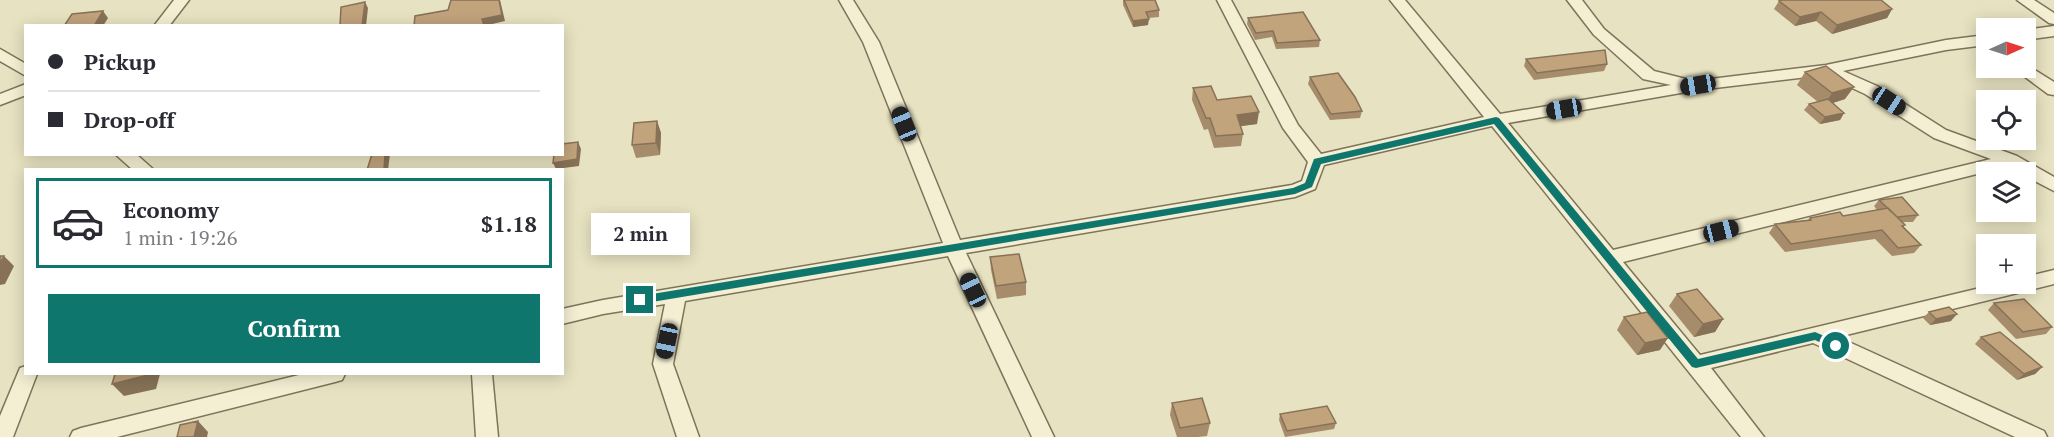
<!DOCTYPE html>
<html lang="en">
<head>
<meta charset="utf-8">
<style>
	:root { --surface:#fff; --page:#f7f7f7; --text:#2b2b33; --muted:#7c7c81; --line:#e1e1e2; --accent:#0f766e }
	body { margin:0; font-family:"PT Serif",serif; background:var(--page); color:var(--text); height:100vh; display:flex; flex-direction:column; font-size:22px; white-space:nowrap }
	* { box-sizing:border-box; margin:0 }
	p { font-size:20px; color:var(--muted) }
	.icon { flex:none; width:33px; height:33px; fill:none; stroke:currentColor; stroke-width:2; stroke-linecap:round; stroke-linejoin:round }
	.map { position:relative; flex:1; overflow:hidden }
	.side { position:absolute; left:24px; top:168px; width:540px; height:207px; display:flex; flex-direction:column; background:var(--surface); border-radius:0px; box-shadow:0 3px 15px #0003 }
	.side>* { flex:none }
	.guide { position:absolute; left:24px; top:24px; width:540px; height:132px; border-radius:0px; box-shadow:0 3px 15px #0003; display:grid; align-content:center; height:132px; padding:0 24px; background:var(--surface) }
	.needle { width:39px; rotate:87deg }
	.buttons { position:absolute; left:1976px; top:18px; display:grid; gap:12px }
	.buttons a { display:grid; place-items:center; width:60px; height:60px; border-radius:0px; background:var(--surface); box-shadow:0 3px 15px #0003; font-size:30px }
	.end { position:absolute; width:27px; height:27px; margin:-14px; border:8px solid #0f766e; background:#fff; box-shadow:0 0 0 3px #fff }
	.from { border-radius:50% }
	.bubble { position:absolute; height:42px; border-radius:0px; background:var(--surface); box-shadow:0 3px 15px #0003; font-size:20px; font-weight:600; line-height:42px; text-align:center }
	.car { position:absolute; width:18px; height:36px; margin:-18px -9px; border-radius:8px; box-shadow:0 0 4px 2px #0007; background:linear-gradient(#222 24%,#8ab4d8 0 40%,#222 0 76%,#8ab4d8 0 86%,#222 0) }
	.guide b { display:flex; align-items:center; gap:21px; height:57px; font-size:22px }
	.guide b+b { border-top:2px solid var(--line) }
	.guide i { width:15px; height:15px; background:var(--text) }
	ul { padding:10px 0 0; list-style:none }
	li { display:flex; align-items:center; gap:18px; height:90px; margin:0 12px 9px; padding:0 12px; border:3px solid transparent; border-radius:0px }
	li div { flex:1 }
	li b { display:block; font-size:22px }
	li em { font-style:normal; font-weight:600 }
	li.current { border-color:var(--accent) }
	li>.icon { width:54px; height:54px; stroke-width:1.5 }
	.cta { display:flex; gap:12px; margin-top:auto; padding:12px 24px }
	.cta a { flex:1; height:69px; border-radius:0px; background:var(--accent); color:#fff; font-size:24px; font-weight:600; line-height:69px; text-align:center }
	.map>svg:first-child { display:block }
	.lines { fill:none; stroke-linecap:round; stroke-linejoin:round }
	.minor-casing { stroke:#7f735b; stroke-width:3 }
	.minor { fill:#f4efd3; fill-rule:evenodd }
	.wall { fill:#a68c6b }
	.shaded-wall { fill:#877257 }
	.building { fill:#c1a37c; stroke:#877257; stroke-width:1.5 }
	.route { fill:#0f766e }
</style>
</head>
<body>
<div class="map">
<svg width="2054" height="437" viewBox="0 0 2054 437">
	<rect width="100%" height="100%" fill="#e7e2c1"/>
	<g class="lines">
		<defs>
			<path id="minor" d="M 174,0 L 189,0 L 169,26 L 154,26 Z
				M 839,0 L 853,0 L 879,42 L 960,240 L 1292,185 L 1302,181 L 1308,162 L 1283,128 L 1217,0 L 1231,0 L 1298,125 L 1321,154 L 1484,117 L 1390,0 L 1405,0 L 1500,114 L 1671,85 L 1643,79 L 1594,35 L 1567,0 L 1582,0 L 1604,29 L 1654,71 L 1694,81 L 1826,65 L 1946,40 L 1986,35 L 1986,45 L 1946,50 L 1843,71 L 1877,86 L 1946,130 L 2017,156 L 2054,177 L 2054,191 L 2025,176 L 2025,172 L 2019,172 L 2009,166 L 1623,262 L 1700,355 L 1997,284 L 2025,284 L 2025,277 L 2054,270 L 2054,284 L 1838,337 L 2044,431 L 2047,437 L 2015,437 L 1813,343 L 1711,368 L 1764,437 L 1741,437 L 1492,126 L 1324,165 L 1315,189 L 1295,197 L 966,253 L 1054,437 L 1032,437 L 948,256 L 685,301 L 673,364 L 699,437 L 677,437 L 653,364 L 665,304 L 603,314 L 562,324 L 562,309 L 603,300 L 943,243 L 863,42 ZM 1824,75 L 1865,94 L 1934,138 L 1991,159 L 1613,250 L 1508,123 L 1698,90 Z
				M 2017,0 L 2034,0 L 2054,13 L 2054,24 L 2049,23 Z
				M 2054,26 L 2054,36 L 2025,40 L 2025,30 Z
				M 0,49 L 26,64 L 26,76 L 0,61 Z
				M 2025,64 L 2054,82 L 2054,95 L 2048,94 L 2017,71 L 2015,68 L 2025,68 Z
				M 26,84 L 26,95 L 0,105 L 0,94 Z
				M 115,154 L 136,154 L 154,170 L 133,170 Z
				M 26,366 L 26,374 L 37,374 L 13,437 L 0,437 L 0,416 L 20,368 Z
				M 303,374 L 345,374 L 342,380 L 335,382 L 117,437 L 70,437 L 73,431 L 81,428 Z
				M 472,374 L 492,374 L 498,437 L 476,437 Z"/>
		</defs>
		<!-- minor casing -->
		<use href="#minor" class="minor-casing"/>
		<!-- minor -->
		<use href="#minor" class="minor"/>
	</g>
	<!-- wall -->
	<path class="wall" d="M 1123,0 L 1155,0 L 1159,10 L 1159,17 L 1148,18 L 1148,25 L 1133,27 L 1123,5 Z
		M 1779,1 L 1892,9 L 1887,18 L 1832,34 L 1816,21 L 1795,26 L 1774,9 Z
		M 1248,18 L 1320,40 L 1319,47 L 1276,49 L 1272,37 L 1255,40 L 1247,24 Z
		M 1526,59 L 1607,64 L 1604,71 L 1534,80 L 1524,66 Z
		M 1805,72 L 1845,99 L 1832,103 L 1844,113 L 1840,120 L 1820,124 L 1804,110 L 1809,104 L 1818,102 L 1797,85 Z
		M 1310,77 L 1362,111 L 1360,118 L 1330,120 L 1308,84 Z
		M 1193,88 L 1217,100 L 1257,124 L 1240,126 L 1243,134 L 1241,146 L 1214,148 L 1208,129 L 1204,130 L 1192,100 Z
		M 657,121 L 661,133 L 660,155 L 636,158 L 632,145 Z
		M 1879,200 L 1918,215 L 1913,222 L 1903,222 L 1904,227 L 1921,245 L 1914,253 L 1892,256 L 1875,239 L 1785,252 L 1769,233 L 1775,224 L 1808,220 L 1810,218 L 1843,216 L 1877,210 L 1874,206 Z
		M 990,257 L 1026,282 L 1026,295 L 997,299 L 991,270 Z
		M 1677,294 L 1723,319 L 1715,332 L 1694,337 L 1669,306 Z
		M 1994,303 L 2052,327 L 2046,334 L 2016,339 L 1988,310 Z
		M 1929,312 L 1951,321 L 1930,325 L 1923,318 Z
		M 1624,317 L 1660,350 L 1637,355 L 1617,330 Z
		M 1981,337 L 2042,367 L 2035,374 L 2017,380 L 1975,344 Z
		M 1172,403 L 1210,423 L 1207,436 L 1198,437 L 1177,437 L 1170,415 Z
		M 1280,414 L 1336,423 L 1334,429 L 1285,437 L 1279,420 Z"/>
	<!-- shaded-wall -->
	<path class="shaded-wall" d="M 499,0 L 500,0 L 505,21 L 484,26 L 482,19 Z
		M 365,2 L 368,8 L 366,26 L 362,26 Z
		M 1892,9 L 1887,18 L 1832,34 L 1837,25 Z
		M 103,11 L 108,18 L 103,26 L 94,26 Z
		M 1821,12 L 1816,21 L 1795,26 L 1800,17 Z
		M 1149,19 L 1148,25 L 1133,27 L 1133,21 Z
		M 1854,87 L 1845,99 L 1824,106 L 1832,93 Z
		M 1259,112 L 1257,124 L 1235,127 L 1237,115 Z
		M 1844,113 L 1840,120 L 1820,124 L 1825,117 Z
		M 657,121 L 661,133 L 660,155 L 656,143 Z
		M 578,142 L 581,149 L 579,166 L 556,169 L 553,163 Z
		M 385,154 L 390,154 L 388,170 L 384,170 Z
		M 4,256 L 14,266 L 5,284 L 0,285 L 0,263 Z
		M 1957,314 L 1951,321 L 1930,325 L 1936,319 Z
		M 1723,319 L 1715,332 L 1694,337 L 1703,324 Z
		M 1668,338 L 1660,350 L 1637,355 L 1645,343 Z
		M 2042,367 L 2035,374 L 2017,380 L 2024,374 Z
		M 145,374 L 160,374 L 156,389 L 124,396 L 112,384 Z
		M 198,421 L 208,432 L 207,437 L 194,437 Z"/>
	<!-- building -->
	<path class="building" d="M 451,0 L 499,0 L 502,15 L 482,19 L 484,26 L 414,26 L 415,16 L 448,10 Z
		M 1124,0 L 1155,0 L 1159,10 L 1146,12 L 1149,19 L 1133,21 Z
		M 1782,0 L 1881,0 L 1892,9 L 1837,25 L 1821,12 L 1800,17 L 1779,1 Z
		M 365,2 L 362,26 L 340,26 L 341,7 Z
		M 103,11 L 94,26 L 64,26 L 72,14 Z
		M 1303,12 L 1320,40 L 1277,43 L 1273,31 L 1256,33 L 1248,18 Z
		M 1605,50 L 1607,64 L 1537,73 L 1526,59 Z
		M 1826,66 L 1854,87 L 1832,93 L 1805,72 Z
		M 1338,73 L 1355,97 L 1362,111 L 1331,114 L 1310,77 Z
		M 1211,86 L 1217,100 L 1251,96 L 1259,112 L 1237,115 L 1243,134 L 1216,136 L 1210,118 L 1206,118 L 1193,88 Z
		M 1828,99 L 1844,113 L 1825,117 L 1809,104 Z
		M 657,121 L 656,143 L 632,145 L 634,123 Z
		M 578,142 L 577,159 L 553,163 L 554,154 L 562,154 L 562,144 Z
		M 372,154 L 385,154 L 384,170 L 367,170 Z
		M 1902,197 L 1918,215 L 1897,217 L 1879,200 Z
		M 1888,208 L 1905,225 L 1902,226 L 1921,245 L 1898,248 L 1882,230 L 1791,244 L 1775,224 L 1811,220 L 1810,218 L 1840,212 L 1843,216 Z
		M 1019,254 L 1026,282 L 996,286 L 990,257 Z
		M 0,256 L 4,256 L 0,263 Z
		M 1697,289 L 1723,319 L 1703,324 L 1677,294 Z
		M 2024,299 L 2052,327 L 2023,332 L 1994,303 Z
		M 1949,307 L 1957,314 L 1936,319 L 1929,312 Z
		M 1647,312 L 1668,338 L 1645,343 L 1624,317 Z
		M 2000,332 L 2042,367 L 2024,374 L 1981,337 Z
		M 115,374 L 145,374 L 144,376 L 112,384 Z
		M 1202,398 L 1210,423 L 1180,428 L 1172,403 Z
		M 1327,406 L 1336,423 L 1287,431 L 1280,414 Z
		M 198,421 L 194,437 L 177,437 L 180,425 Z"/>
	<!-- route -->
	<path class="route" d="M 1496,117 L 1499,118 L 1698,359 L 1815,332 L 1840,343 L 1840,349 L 1836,350 L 1815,340 L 1696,368 L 1692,367 L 1494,124 L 1321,164 L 1312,187 L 1295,194 L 640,304 L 635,300 L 640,296 L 1293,188 L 1305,183 L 1314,159 Z"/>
</svg>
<div class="buttons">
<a><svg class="needle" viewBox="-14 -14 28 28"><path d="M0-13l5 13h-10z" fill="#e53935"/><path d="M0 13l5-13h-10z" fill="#7c7c81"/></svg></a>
<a><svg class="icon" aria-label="locate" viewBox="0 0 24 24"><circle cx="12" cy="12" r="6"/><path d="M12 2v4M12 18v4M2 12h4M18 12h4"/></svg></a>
<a><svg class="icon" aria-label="layers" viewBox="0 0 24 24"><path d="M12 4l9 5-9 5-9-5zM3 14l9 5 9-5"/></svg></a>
<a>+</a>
</div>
<i class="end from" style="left:1836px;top:346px"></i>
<i class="end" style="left:640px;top:300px"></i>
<div class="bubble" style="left:591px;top:213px;width:99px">2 min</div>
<i class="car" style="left:1698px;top:85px;rotate:260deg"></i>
<i class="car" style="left:1889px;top:101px;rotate:123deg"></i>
<i class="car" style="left:1564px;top:109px;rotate:260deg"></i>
<i class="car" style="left:904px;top:124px;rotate:338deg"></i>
<i class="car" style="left:1721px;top:231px;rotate:76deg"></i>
<i class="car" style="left:973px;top:290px;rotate:335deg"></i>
<i class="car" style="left:667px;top:341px;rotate:192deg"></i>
<div class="guide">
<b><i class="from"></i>Pickup</b>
<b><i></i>Drop-off</b>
</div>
<section class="side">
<ul>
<li class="current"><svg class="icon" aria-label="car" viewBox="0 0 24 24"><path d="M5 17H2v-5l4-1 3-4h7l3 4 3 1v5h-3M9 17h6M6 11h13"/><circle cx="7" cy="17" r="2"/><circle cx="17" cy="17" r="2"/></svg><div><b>Economy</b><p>1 min · 19:26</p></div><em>$1.18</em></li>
</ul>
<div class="cta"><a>Confirm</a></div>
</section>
</div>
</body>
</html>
